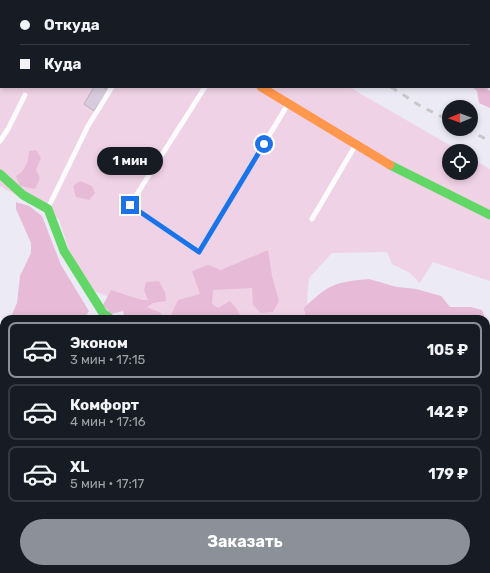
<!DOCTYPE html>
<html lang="ru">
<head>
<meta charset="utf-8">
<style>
	:root { --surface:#171b24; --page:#20242c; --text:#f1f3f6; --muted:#9ea1a6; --line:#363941; --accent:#8c9099 }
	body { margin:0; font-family:Rubik,sans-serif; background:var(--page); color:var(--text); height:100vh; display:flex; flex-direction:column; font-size:15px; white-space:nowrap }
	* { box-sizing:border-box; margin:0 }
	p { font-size:13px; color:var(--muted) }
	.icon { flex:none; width:22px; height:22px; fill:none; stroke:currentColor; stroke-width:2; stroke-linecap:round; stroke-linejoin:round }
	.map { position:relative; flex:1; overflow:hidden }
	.sheet { position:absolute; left:0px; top:315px; width:490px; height:258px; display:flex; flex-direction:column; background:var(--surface); border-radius:12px 12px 0 0; box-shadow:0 2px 6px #0003 }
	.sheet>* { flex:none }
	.hud { position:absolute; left:0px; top:0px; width:490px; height:88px; box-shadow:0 2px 6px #0003; display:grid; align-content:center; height:88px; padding:0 20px; background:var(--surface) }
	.needle { width:26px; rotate:269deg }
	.buttons { position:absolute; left:442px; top:100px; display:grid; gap:8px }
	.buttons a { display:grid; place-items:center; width:36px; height:36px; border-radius:50%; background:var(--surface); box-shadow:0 2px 6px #0003; font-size:20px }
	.end { position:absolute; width:18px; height:18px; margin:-9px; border:5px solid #1a73e8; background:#fff; box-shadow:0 0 0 2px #fff }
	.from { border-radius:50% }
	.bubble { position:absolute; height:28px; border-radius:14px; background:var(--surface); box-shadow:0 2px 6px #0003; font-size:13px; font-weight:700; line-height:28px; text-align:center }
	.hud b { display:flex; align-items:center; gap:14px; height:38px; font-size:15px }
	.hud b+b { border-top:1px solid var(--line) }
	.hud i { width:10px; height:10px; background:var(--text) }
	ul { padding:7px 0 0; list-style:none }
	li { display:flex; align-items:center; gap:12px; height:56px; margin:0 8px 6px; padding:0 12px; border:2px solid var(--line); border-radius:8px }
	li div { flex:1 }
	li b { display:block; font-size:15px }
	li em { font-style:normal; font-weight:700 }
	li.current { border-color:var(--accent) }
	li>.icon { width:36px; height:36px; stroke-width:1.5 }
	.cta { display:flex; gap:8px; margin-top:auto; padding:8px 20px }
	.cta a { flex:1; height:46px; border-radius:24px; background:var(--accent); color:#fff; font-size:16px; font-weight:700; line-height:46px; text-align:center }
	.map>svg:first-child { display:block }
	.green { fill:#f0d2e6 }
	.forest { fill:#e7bbd7 }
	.building { fill:#d7cbdd; stroke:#b7b3bb }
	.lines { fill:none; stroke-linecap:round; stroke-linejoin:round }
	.lane { stroke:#fcfcfe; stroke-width:5 }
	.street { stroke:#fcfcfe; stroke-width:10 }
	.fast { stroke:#63d668; stroke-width:9 }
	.slow { stroke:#ff974d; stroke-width:9 }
	.rail { stroke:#c8c8cb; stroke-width:3; stroke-dasharray:7 7; stroke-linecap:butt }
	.route { stroke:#1a73e8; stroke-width:5 }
</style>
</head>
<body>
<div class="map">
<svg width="490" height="573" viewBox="0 0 490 573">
	<rect width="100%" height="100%" fill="#eceaf5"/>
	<!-- green -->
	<path class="green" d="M 0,0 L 212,0 L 214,1 L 1,1 L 1,87 L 349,87 L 460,151 L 449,151 L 449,173 L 471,173 L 471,158 L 490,169 L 490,281 L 433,262 L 420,283 L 410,273 L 392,264 L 387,252 L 332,253 L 309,278 L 307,299 L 309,319 L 147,319 L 146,312 L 89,289 L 68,247 L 59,219 L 0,186 Z"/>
	<!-- forest -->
	<path class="forest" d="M 352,0 L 490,0 L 490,80 L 489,1 Z
		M 472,87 L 486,87 L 490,91 L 490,108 L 479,103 L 477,91 Z
		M 36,150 L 41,158 L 36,170 L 40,178 L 35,189 L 20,186 L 16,176 C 25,171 29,161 29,151 Z
		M 80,181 L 92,186 L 95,193 L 89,200 L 76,197 L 73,186 Z
		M 16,202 L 29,206 L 42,216 L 61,265 L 89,311 L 84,319 L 10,319 L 17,303 L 20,276 L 31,253 L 31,243 L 16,209 Z
		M 268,250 L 272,276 L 279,301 L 273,312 L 261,313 L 253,305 L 252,288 L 213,290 L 212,304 L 218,308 L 230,301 L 237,309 L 242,319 L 172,319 L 170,317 L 178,300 L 200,294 L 192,271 L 208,265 L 221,270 Z
		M 369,279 L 397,287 L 416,289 L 441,296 L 450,307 L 471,307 L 482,310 L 484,315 L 484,319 L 306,319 L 304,308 C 329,284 335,282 369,279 Z
		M 159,281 L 165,292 L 166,301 L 153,303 L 147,307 L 161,313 L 161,319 L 125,319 L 123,311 L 111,314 L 103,305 L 111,290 L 142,300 L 148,300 L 144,290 L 146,282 Z
		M 0,331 L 4,340 L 4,362 L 0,365 Z
		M 486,339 L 490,343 L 490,573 L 138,573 L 138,569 L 486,569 Z
		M 4,374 L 4,448 L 0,450 L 0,375 Z
		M 0,538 L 4,551 L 4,569 L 6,569 L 0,573 Z
		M 36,569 L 116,569 L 116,573 L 37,573 Z"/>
	<!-- building -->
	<path class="building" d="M 94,87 L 103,87 L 108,90 L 94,111 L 84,104 Z"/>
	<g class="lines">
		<!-- lane -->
		<path class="lane" d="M 344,0 L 346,1
			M 489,84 L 490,85
			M 205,87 L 130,205 L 199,252 L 288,104
			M 0,141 L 8,129 L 25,95
			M 48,208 L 88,126 L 112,87
			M 312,219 L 355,146
			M 0,320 L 4,329
			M 0,494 L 4,485
			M 0,527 L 4,537
			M 18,569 L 20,573"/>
		<!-- street -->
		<path class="street" d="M 119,0 L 121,1
			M 123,573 L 123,569"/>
		<!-- fast -->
		<path class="fast" d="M 390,165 L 490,215
			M 0,174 L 23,195 L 48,209 L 64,251 L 103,313 L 111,319"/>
		<!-- slow -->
		<path class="slow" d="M 261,87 L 390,165"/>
		<!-- rail -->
		<path class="rail" d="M 255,0 L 257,1
			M 391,87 L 422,107 L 449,120
			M 466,129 L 490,141"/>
	</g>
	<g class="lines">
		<!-- route -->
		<path class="route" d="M 130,205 L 199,252 L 264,144"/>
	</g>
</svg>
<div class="buttons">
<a><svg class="needle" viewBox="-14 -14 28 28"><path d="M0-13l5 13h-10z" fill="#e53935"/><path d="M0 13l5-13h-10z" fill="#9ea1a6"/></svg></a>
<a><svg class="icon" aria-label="locate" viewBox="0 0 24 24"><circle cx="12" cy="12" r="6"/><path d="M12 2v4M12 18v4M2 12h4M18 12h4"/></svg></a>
</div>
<i class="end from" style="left:264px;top:144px"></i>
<i class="end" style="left:130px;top:205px"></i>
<div class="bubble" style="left:97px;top:147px;width:66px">1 мин</div>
<div class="hud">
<b><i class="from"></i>Откуда</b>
<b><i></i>Куда</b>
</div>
<section class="sheet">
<ul>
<li class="current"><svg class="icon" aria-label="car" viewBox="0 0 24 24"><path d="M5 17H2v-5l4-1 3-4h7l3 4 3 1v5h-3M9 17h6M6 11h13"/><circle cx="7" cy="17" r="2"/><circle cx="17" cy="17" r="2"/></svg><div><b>Эконом</b><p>3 мин · 17:15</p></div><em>105 ₽</em></li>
<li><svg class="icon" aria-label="car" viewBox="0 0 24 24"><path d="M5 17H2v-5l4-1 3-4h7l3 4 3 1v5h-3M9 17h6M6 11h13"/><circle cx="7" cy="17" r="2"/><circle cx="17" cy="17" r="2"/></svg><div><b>Комфорт</b><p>4 мин · 17:16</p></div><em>142 ₽</em></li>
<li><svg class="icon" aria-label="car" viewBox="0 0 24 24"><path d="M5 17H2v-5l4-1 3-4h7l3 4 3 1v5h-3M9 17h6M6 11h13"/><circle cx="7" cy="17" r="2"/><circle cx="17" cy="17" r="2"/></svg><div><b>XL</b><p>5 мин · 17:17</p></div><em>179 ₽</em></li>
</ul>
<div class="cta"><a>Заказать</a></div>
</section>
</div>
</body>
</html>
